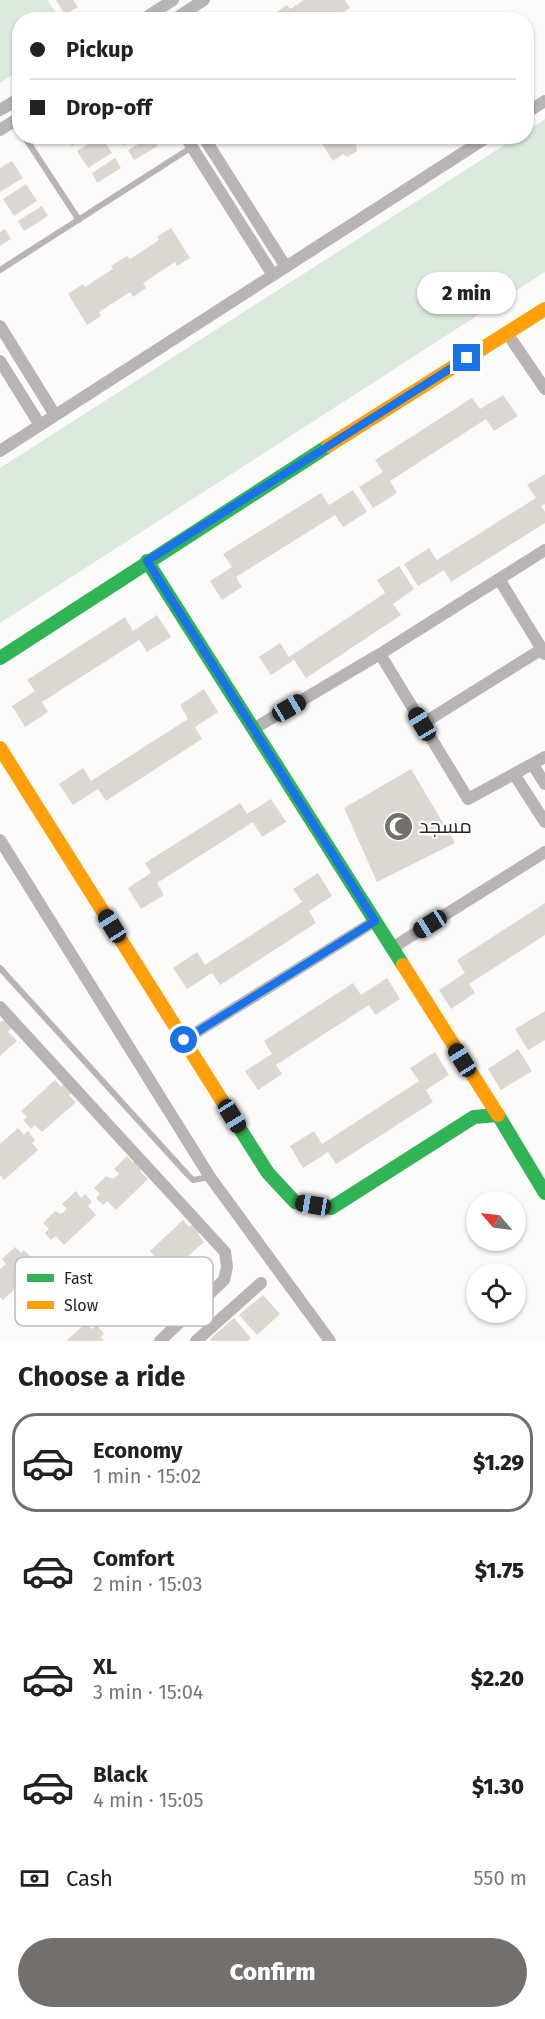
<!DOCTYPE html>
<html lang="en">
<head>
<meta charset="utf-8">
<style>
	:root { --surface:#fff; --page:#f2f2f2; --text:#222; --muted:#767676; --line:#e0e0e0; --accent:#736f6c }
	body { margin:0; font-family:"Fira Sans",Cairo,sans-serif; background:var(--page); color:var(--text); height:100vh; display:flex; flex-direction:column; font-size:22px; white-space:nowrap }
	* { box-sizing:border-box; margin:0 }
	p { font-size:20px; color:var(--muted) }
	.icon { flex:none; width:33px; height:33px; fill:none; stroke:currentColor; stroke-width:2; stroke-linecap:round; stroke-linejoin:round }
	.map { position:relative; height:1341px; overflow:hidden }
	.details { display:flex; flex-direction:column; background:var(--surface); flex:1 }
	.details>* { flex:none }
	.banner { position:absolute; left:12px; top:12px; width:522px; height:132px; border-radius:24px; box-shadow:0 2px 4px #0004; display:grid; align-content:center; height:132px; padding:0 18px; background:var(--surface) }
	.needle { width:39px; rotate:298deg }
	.tools { position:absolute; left:466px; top:1191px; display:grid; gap:12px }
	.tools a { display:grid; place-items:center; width:60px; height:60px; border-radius:50%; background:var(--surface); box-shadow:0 2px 4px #0004; font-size:30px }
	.end { position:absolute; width:27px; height:27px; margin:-14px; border:8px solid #1a73e8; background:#fff; box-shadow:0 0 0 3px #fff }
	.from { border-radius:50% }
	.bubble { position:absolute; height:42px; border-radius:21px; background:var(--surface); box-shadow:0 2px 4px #0004; font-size:20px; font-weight:800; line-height:42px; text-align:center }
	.car { position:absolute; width:18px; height:36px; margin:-18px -9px; border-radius:8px; box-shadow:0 0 4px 2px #0007; background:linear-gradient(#222 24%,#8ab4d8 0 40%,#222 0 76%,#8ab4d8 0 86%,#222 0) }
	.banner b { display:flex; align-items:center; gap:21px; height:57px; font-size:22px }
	.banner b+b { border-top:2px solid var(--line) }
	.banner i { width:15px; height:15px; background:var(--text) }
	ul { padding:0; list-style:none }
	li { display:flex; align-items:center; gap:18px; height:99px; margin:0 12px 9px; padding:0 6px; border:3px solid transparent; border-radius:24px }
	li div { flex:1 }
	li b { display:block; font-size:22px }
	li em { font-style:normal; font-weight:800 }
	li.on { border-color:var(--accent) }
	li>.icon { width:54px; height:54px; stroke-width:1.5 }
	h2 { padding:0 18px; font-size:27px; line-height:72px }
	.pay { display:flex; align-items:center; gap:15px; height:66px; padding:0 18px; font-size:22px }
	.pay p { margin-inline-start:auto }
	.cta { display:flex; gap:12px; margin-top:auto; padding:12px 18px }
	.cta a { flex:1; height:69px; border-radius:36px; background:var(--accent); color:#fff; font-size:24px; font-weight:800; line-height:69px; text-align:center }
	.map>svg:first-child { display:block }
	.green { fill:#dceade }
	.building { fill:#dcd7d1 }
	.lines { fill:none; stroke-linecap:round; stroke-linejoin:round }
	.lane { stroke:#b7b4b3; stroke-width:6 }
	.street { stroke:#b7b4b3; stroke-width:12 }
	.fast { stroke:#30b455; stroke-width:14 }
	.slow { stroke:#ff9f0a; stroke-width:14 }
	.route { stroke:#1a73e8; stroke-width:8 }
	.labels { text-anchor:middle; stroke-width:4.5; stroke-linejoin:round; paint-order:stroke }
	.poi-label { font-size:20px; fill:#292420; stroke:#fff; text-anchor:start }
	.key { fill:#fff; stroke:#bfbdbc; stroke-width:1.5 }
	.key-label { font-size:16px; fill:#292420 }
</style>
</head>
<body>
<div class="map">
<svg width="545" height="1341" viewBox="0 0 545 1341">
	<rect width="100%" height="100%" fill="#fcfbf9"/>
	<!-- green -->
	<path class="green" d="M 0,0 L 47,0 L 61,19 L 20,20 L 19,70 L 0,83 Z
		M 545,119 L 545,272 L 0,623 L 0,468 L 517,137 L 526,136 L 527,131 Z"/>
	<!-- building -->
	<path class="building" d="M 56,0 L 73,0 L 78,7 L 65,15 Z
		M 304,0 L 345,0 L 350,8 L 337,16 L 335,12 L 323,20 L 273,20 L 271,16 L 287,5 L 290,9 Z
		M 66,136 L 86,136 L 72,146 Z
		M 101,136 L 112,153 L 88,168 L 77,151 Z
		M 118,136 L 138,136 L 124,146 Z
		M 152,136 L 158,146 L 134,160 L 128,150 Z
		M 317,136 L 368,136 L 356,144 L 357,151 L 347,157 L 343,154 L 333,161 Z
		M 115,158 L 121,168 L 97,183 L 92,173 Z
		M 12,161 L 23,178 L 0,192 L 0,168 Z
		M 26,184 L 37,201 L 14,216 L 3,199 Z
		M 42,206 L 48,216 L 24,231 L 18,221 Z
		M 171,228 L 190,258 L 177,266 L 175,262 L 143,283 L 146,288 L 133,297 L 130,292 L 99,312 L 101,316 L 87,325 L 68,294 L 83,284 L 85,287 L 113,269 L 111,266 L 127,256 L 130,259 L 159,240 L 157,237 Z
		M 5,229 L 11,239 L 0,246 L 0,232 Z
		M 503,395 L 518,416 L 494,431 L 486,419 L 390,481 L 397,493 L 373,508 L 359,487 L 383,472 L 375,460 L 472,398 L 480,409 Z
		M 545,474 L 545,504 L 541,506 L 545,512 L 545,523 L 451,582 L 444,570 L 418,586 L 404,564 L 429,548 L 437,560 L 536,498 L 527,485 Z
		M 353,490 L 367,512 L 343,527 L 335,515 L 236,577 L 242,587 L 222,600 L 210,581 L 232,567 L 223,554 L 321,493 L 329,505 Z
		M 399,566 L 414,589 L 393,604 L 401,615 L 306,678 L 294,660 L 271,675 L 259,657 L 280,643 L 289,657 L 385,593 L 377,580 Z
		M 157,615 L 171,637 L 147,652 L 139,640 L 42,702 L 48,712 L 25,727 L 12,706 L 35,691 L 27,680 L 125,617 L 133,631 Z
		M 204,689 L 218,712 L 195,727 L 202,739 L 106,801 L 98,789 L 73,805 L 59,784 L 83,768 L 91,781 L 188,719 L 180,705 Z
		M 411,769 L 455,843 L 377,882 L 344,808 Z
		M 271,799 L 286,822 L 262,837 L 253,822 L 157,883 L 164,895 L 141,909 L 128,888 L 151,873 L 145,863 L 240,803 L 247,814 Z
		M 318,873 L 332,896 L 309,911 L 316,923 L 220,985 L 212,973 L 187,989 L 173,968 L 197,952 L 205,965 L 302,902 L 293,889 Z
		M 545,903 L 545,935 L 469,984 L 475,993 L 451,1009 L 439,990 L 465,973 L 457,960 Z
		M 387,978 L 400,999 L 375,1015 L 369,1005 L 276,1065 L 282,1074 L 258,1090 L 245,1071 L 272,1054 L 264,1041 L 353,983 L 361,995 Z
		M 545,1011 L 545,1040 L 528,1050 L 515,1029 Z
		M 5,1020 L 12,1028 L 8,1032 L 17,1041 L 0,1056 L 0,1022 Z
		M 518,1049 L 532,1071 L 501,1090 L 488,1069 Z
		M 435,1052 L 449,1075 L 426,1090 L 433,1102 L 336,1164 L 328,1152 L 303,1168 L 290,1146 L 314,1131 L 322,1144 L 419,1081 L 410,1068 Z
		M 55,1080 L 61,1087 L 65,1083 L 73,1091 L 69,1095 L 76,1102 L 42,1132 L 35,1125 L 31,1129 L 23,1120 L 27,1117 L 21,1111 Z
		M 18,1128 L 24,1135 L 28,1131 L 35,1140 L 32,1143 L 38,1150 L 4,1180 L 0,1175 L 0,1144 Z
		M 127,1156 L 133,1163 L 137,1159 L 144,1167 L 140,1171 L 148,1179 L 116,1210 L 107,1201 L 103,1205 L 96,1198 L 100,1194 L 94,1188 L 106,1176 L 113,1179 L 119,1174 L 114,1169 Z
		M 76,1191 L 81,1198 L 85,1194 L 92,1202 L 88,1206 L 96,1215 L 64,1245 L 56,1236 L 51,1240 L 45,1233 L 49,1229 L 43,1223 L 55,1211 L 61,1214 L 67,1209 L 62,1204 Z
		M 183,1220 L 189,1227 L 194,1223 L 201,1232 L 198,1234 L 204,1242 L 170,1272 L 164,1265 L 159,1269 L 152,1260 L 155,1257 L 150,1251 Z
		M 15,1247 L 21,1253 L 24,1250 L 31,1257 L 27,1261 L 36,1270 L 3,1300 L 0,1297 L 0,1269 L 6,1264 L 2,1259 Z
		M 263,1295 L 280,1314 L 257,1335 L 239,1315 Z
		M 234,1318 L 251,1338 L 247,1341 L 212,1341 L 210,1339 Z
		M 86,1323 L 92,1329 L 97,1325 L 104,1334 L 101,1337 L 104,1341 L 66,1341 Z"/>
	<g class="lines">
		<!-- lane -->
		<path class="lane" d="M 24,136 L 79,220
			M 0,270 L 192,147
			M 0,968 L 187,1174 L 193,1180 L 210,1177"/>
		<!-- street -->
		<path class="street" d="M 142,20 L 173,0
			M 173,20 L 204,0
			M 0,110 L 20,98
			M 526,113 L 545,101
			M 0,130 L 20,117
			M 185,136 L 273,275
			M 203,136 L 286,267
			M 0,326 L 55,415
			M 507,333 L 545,389
			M 0,361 L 40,425
			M 0,451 L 489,136
			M 499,579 L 545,654
			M 380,654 L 468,799 L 545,757
			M 422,724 L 542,649
			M 253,729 L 380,654 L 545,550
			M 533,765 L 545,784
			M 514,774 L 545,822
			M 0,840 L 210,1177 L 330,1341
			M 392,948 L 545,852
			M 0,1007 L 225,1252 L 227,1267 L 224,1280 L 160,1341
			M 184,1040 L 375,921
			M 196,1341 L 261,1283"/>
		<!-- fast -->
		<path class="fast" d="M 147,561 L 403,965
			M 0,658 L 328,446
			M 221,1099 L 268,1173 L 295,1202 L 331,1208 L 474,1117 L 498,1115 L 545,1193"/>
		<!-- slow -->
		<path class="slow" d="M 328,446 L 545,309
			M 0,748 L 221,1099
			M 403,965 L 498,1115"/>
	</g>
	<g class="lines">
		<!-- route -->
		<path class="route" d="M 184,1040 L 375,921 L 147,561 L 467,358"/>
	</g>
	<!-- icons -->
	<defs>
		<symbol id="mosque-disc" viewBox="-11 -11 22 22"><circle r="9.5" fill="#736f6c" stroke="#fff"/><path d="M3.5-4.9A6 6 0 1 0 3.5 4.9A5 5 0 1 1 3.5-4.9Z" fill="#fff"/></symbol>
	</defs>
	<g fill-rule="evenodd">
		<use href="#mosque-disc" x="382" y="810" width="33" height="33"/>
	</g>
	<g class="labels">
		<!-- poi labels -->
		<g class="poi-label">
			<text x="419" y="833">مسجد</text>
		</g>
	</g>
	<!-- legend -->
	<rect x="15" y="1257" width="198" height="69" rx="9" class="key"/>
	<rect x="27" y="1274" width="27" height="8" fill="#30b455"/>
	<rect x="27" y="1301" width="27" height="8" fill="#ff9f0a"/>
	<g class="key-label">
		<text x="64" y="1284">Fast</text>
		<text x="64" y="1311">Slow</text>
	</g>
</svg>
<div class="tools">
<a><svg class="needle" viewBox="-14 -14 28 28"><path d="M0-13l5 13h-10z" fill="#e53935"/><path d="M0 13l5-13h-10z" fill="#767676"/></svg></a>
<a><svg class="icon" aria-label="locate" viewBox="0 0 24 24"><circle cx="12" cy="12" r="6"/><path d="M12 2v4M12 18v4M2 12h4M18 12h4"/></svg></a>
</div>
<i class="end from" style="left:184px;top:1040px"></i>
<i class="end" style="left:467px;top:358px"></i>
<div class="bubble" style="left:417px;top:272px;width:99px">2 min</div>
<i class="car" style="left:289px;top:708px;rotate:60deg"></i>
<i class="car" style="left:422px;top:724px;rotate:329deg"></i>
<i class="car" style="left:430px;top:924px;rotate:238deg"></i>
<i class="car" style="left:112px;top:926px;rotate:328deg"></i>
<i class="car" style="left:462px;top:1060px;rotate:328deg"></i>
<i class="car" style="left:232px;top:1116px;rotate:148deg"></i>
<i class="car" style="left:313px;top:1205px;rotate:279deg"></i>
<div class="banner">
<b><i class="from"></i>Pickup</b>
<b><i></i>Drop-off</b>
</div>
</div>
<section class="details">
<h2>Choose a ride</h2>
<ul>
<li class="on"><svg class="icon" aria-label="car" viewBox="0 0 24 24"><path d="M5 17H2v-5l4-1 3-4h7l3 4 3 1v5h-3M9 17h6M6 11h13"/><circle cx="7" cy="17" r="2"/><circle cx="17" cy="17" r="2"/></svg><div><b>Economy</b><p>1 min · 15:02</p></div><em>$1.29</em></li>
<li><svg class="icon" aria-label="car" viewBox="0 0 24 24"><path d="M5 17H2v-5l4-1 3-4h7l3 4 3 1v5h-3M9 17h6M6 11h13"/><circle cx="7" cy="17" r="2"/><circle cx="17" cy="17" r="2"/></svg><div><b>Comfort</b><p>2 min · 15:03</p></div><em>$1.75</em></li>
<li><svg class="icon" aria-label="car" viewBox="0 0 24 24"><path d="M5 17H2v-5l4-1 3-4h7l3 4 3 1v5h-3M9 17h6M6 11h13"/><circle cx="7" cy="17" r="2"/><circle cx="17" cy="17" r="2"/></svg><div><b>XL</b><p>3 min · 15:04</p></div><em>$2.20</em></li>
<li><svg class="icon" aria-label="car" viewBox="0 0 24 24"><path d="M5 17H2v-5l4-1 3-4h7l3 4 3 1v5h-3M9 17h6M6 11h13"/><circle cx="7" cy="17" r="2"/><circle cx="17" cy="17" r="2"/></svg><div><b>Black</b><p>4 min · 15:05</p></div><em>$1.30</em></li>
</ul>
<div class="pay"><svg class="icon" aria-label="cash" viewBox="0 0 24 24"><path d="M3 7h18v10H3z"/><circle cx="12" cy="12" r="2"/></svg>Cash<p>550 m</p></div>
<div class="cta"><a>Confirm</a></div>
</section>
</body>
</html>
